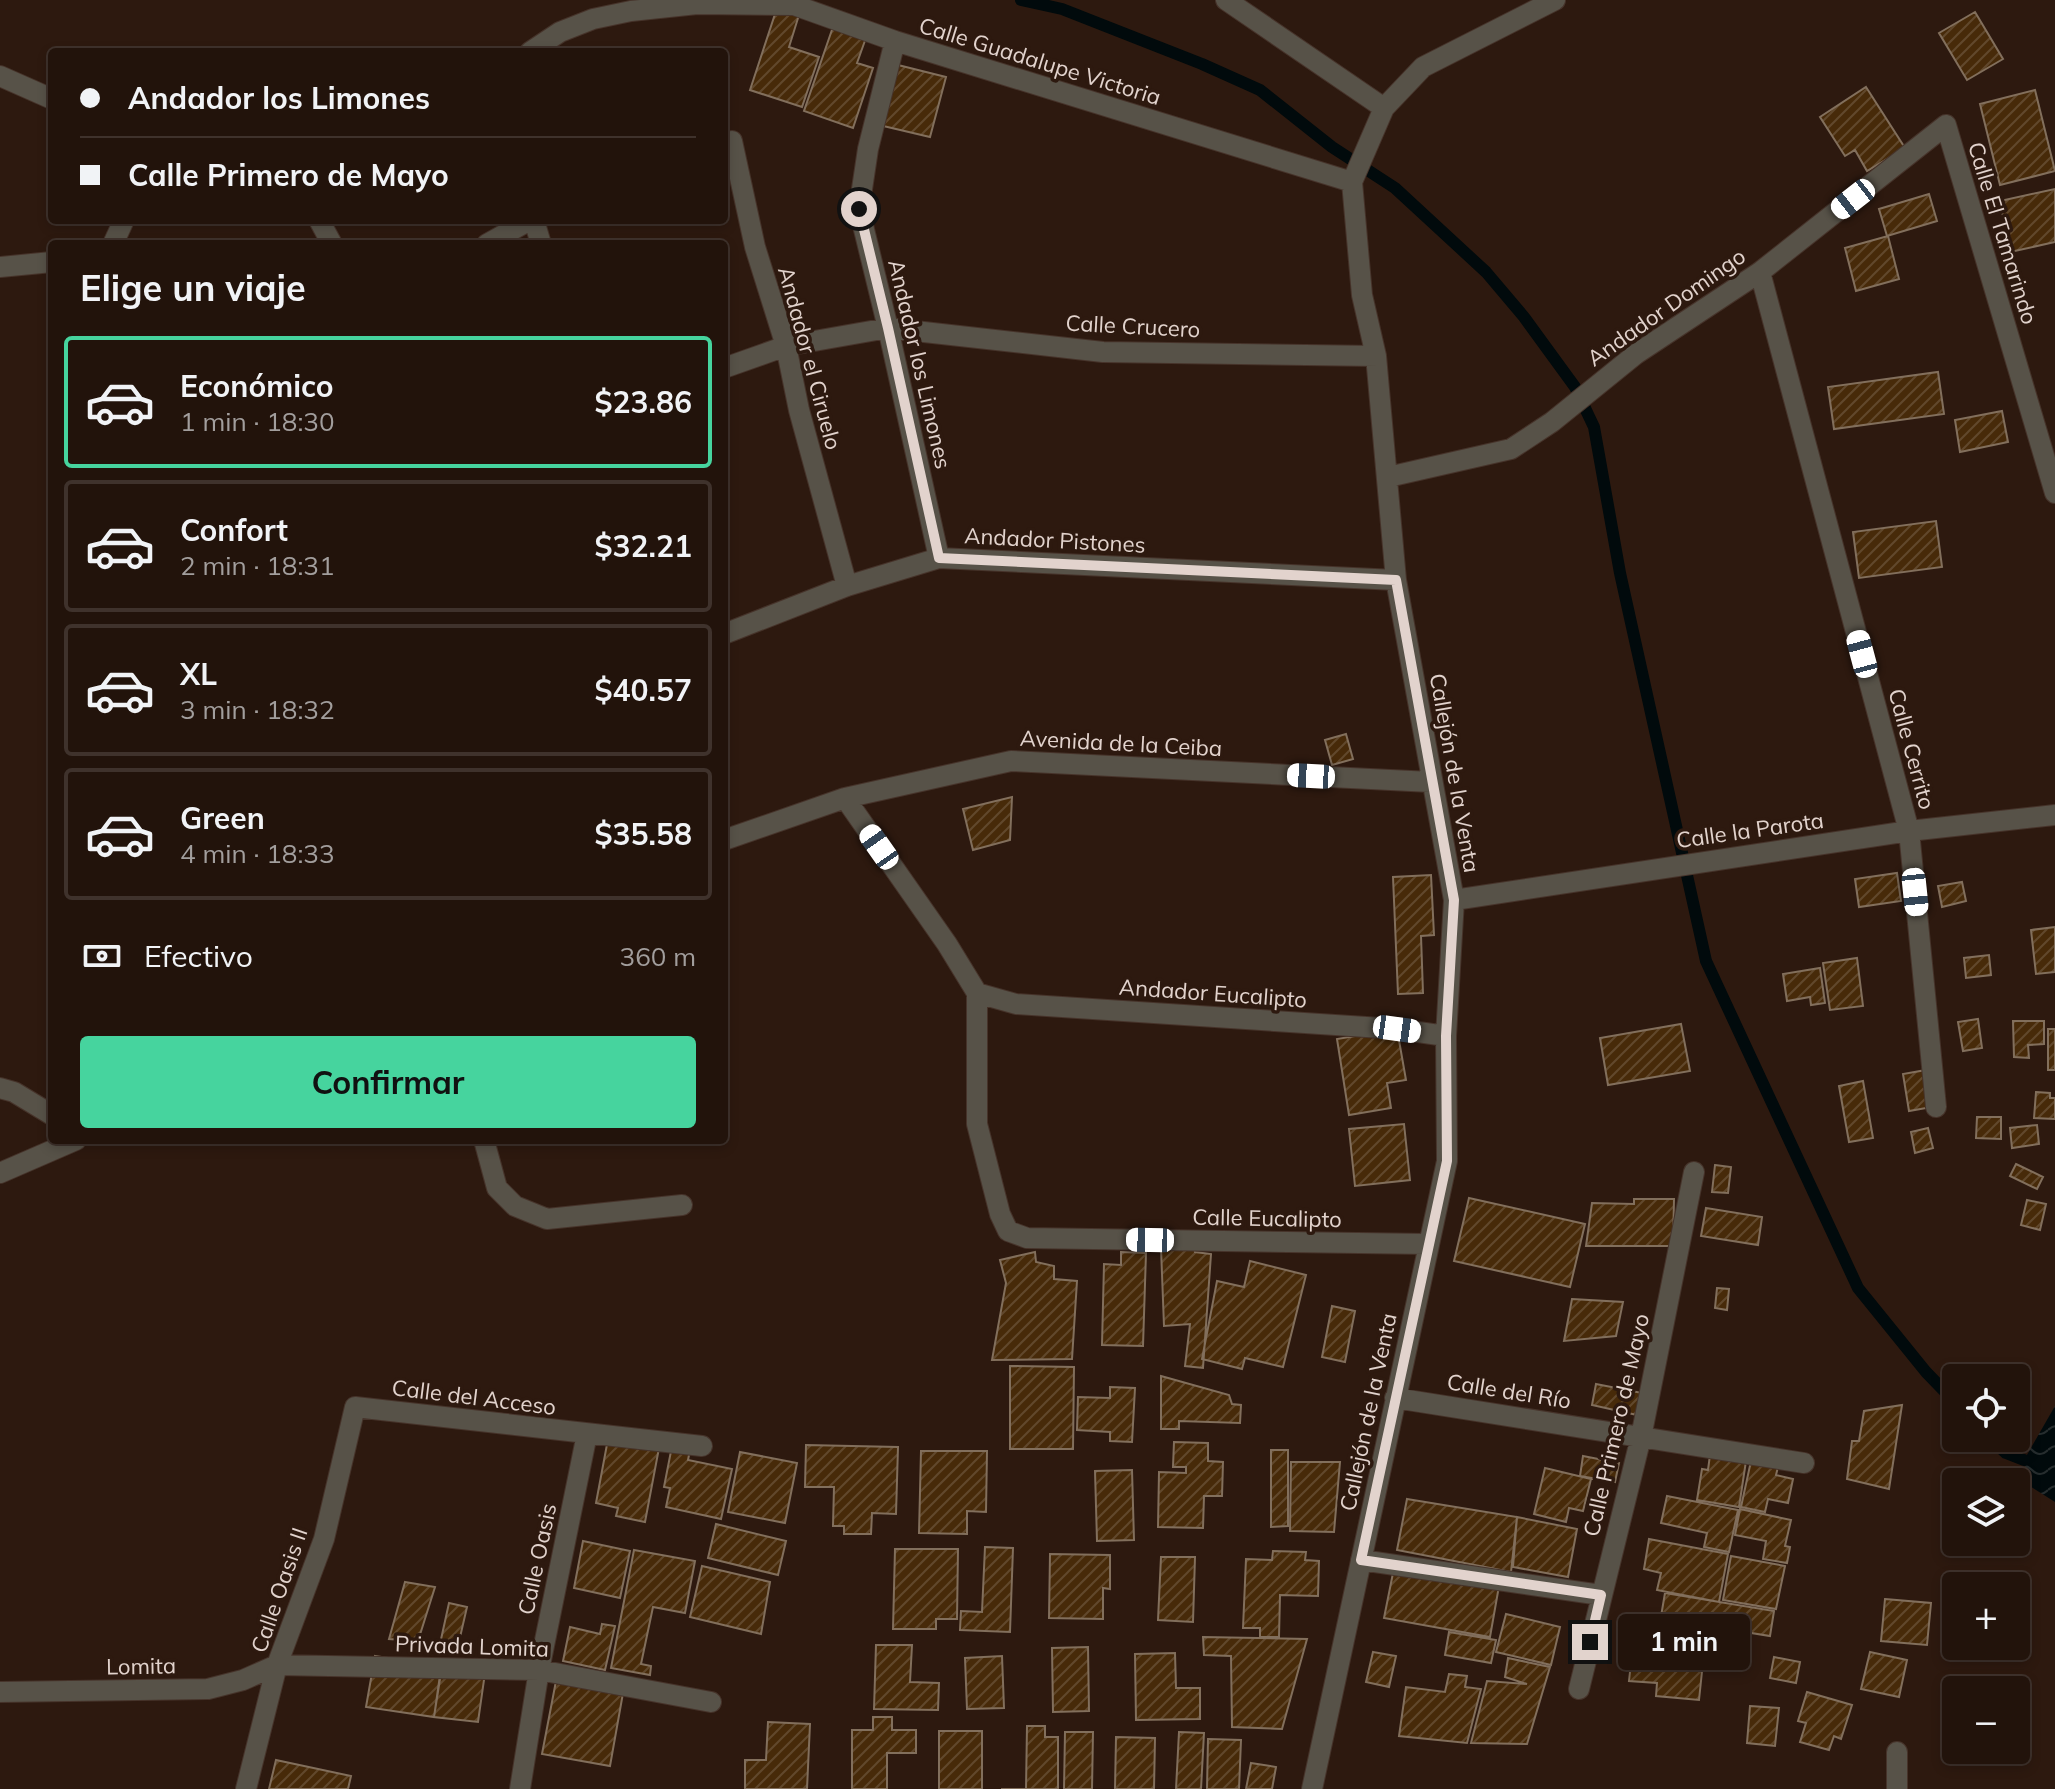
<!DOCTYPE html>
<html lang="es">
<head>
<meta charset="utf-8">
<style>
	:root { --surface:#22130b; --page:#2a1c14; --text:#f1f3f6; --muted:#a29e9d; --line:#3f322c; --accent:#46d49e }
	body { margin:0; font-family:Mulish,sans-serif; background:var(--page); color:var(--text); height:100vh; display:flex; flex-direction:column; font-size:30px; white-space:nowrap }
	* { box-sizing:border-box; margin:0 }
	p { font-size:26px; color:var(--muted) }
	.icon { flex:none; width:44px; height:44px; fill:none; stroke:currentColor; stroke-width:2; stroke-linecap:round; stroke-linejoin:round }
	.map { position:relative; flex:1; overflow:hidden }
	.drawer { position:absolute; left:48px; top:240px; width:680px; height:904px; display:flex; flex-direction:column; background:var(--surface); border-radius:8px; box-shadow:0 4px 12px #0003,0 0 0 2px var(--line) }
	.drawer>* { flex:none }
	.banner { position:absolute; left:48px; top:48px; width:680px; height:176px; border-radius:8px; box-shadow:0 4px 12px #0003,0 0 0 2px var(--line); display:grid; align-content:center; height:176px; padding:0 32px; background:var(--surface) }
	.controls { position:absolute; left:1942px; top:1364px; display:grid; gap:16px }
	.controls a { display:grid; place-items:center; width:88px; height:88px; border-radius:8px; background:var(--surface); box-shadow:0 4px 12px #0003,0 0 0 2px var(--line); font-size:40px }
	.end { position:absolute; width:36px; height:36px; margin:-18px; border:10px solid #e2d3cd; background:#111; box-shadow:0 0 0 4px #111 }
	.from { border-radius:50% }
	.bubble { position:absolute; height:56px; border-radius:8px; background:var(--surface); box-shadow:0 4px 12px #0003,0 0 0 2px var(--line); font-size:26px; font-weight:700; line-height:56px; text-align:center }
	.car { position:absolute; width:24px; height:48px; margin:-24px -12px; border-radius:10px; box-shadow:0 0 6px 2px #0007; background:linear-gradient(#fff 24%,#345 0 40%,#fff 0 76%,#345 0 86%,#fff 0) }
	.banner b { display:flex; align-items:center; gap:28px; height:76px; font-size:30px }
	.banner b+b { border-top:2px solid var(--line) }
	.banner i { width:20px; height:20px; background:var(--text) }
	ul { padding:0; list-style:none }
	li { display:flex; align-items:center; gap:24px; height:132px; margin:0 16px 12px; padding:0 16px; border:4px solid var(--line); border-radius:8px }
	li div { flex:1 }
	li b { display:block; font-size:30px }
	li em { font-style:normal; font-weight:700 }
	li.selected { border-color:var(--accent) }
	li>.icon { width:72px; height:72px; stroke-width:1.5 }
	h2 { padding:0 32px; font-size:36px; line-height:96px }
	.pay { display:flex; align-items:center; gap:20px; height:88px; padding:0 32px; font-size:30px }
	.pay p { margin-inline-start:auto }
	.primary-button { display:flex; gap:16px; margin-top:auto; padding:16px 32px }
	.primary-button a { flex:1; height:92px; border-radius:8px; background:var(--accent); color:#111; font-size:32px; font-weight:700; line-height:92px; text-align:center }
	.map>svg:first-child { display:block }
	.water { fill:url(#water-waves) }
	.lines { fill:none; stroke-linecap:round; stroke-linejoin:round }
	.stream { stroke:#010a0c; stroke-width:12 }
	.building { fill:url(#building-hatch); stroke:#826f5c; stroke-width:2 }
	.minor-casing { stroke:#46332a; stroke-width:22 }
	.minor { stroke:#575248; stroke-width:20 }
	.route { stroke:#e2d3cd; stroke-width:10 }
	.labels { text-anchor:middle; stroke-width:7; stroke-linejoin:round; paint-order:stroke }
	.street-label { font-size:22px; fill:#e2d3cd; stroke:#2d190f }
</style>
</head>
<body>
<div class="map">
<svg width="2055" height="1789" viewBox="0 0 2055 1789">
	<defs>
		<pattern id="water-waves" width="16" height="10" patternUnits="userSpaceOnUse" patternTransform="scale(2)"><rect width="16" height="10" fill="#010a0c"/><path d="M0 5q4-4 8 0t8 0" fill="none" stroke="#262d2e"/></pattern>
		<pattern id="building-hatch" width="6" height="6" patternUnits="userSpaceOnUse" patternTransform="scale(2)"><rect width="6" height="6" fill="#472a09"/><path d="M-1 1l2-2M0 6l6-6M5 7l2-2" fill="none" stroke="#61482c"/></pattern>
	</defs>
	<rect width="100%" height="100%" fill="#2d190f"/>
	<!-- water -->
	<path class="water" d="M 2055,1406 L 2055,1502 L 2028,1485 L 2024,1460 Z"/>
	<g class="lines">
		<!-- stream -->
		<path class="stream" d="M 1021,0 L 1062,9 L 1202,64 L 1260,90 L 1332,147 L 1395,188 L 1486,272 L 1524,317 L 1575,387 L 1594,427 L 1620,573 L 1706,961 L 1858,1288 L 1926,1372 L 1956,1403
			M 1990,1438 L 2006,1453 L 2024,1460"/>
	</g>
	<!-- building -->
	<path class="building" d="M 777,8 L 799,15 L 789,47 L 819,57 L 802,107 L 750,90 Z
		M 1975,12 L 2003,59 L 1967,80 L 1939,33 Z
		M 834,24 L 867,35 L 857,63 L 873,68 L 853,128 L 804,111 Z
		M 894,64 L 946,77 L 930,137 L 879,125 Z
		M 1866,87 L 1905,148 L 1867,171 L 1855,150 L 1845,156 L 1820,117 Z
		M 2035,90 L 2055,171 L 2000,185 L 1980,104 Z
		M 2055,189 L 2055,242 L 2010,252 L 2000,201 Z
		M 1929,194 L 1937,221 L 1887,236 L 1879,209 Z
		M 1888,236 L 1899,279 L 1856,291 L 1845,248 Z
		M 1938,372 L 1944,414 L 1834,429 L 1828,387 Z
		M 2002,411 L 2008,442 L 1960,452 L 1955,420 Z
		M 1936,521 L 1942,567 L 1859,578 L 1853,532 Z
		M 1346,734 L 1353,759 L 1332,765 L 1325,740 Z
		M 1012,797 L 1010,840 L 973,850 L 963,809 Z
		M 1897,873 L 1901,901 L 1859,907 L 1855,879 Z
		M 1431,875 L 1434,935 L 1421,936 L 1423,993 L 1398,994 L 1393,877 Z
		M 1962,882 L 1966,901 L 1942,907 L 1938,886 Z
		M 2055,927 L 2055,972 L 2036,974 L 2031,930 Z
		M 1989,955 L 1991,975 L 1966,978 L 1964,958 Z
		M 1857,958 L 1863,1006 L 1830,1010 L 1823,963 Z
		M 1820,968 L 1825,1003 L 1811,1005 L 1810,997 L 1787,1001 L 1783,974 Z
		M 1978,1019 L 1982,1048 L 1963,1051 L 1958,1022 Z
		M 2013,1021 L 2044,1021 L 2044,1044 L 2028,1045 L 2029,1058 L 2014,1057 Z
		M 1681,1024 L 1690,1071 L 1608,1085 L 1600,1038 Z
		M 1397,1029 L 1406,1080 L 1387,1083 L 1391,1108 L 1349,1115 L 1337,1039 Z
		M 2048,1029 L 2055,1029 L 2055,1070 L 2048,1070 Z
		M 1926,1070 L 1932,1107 L 1909,1111 L 1903,1074 Z
		M 1863,1081 L 1873,1138 L 1849,1142 L 1839,1086 Z
		M 2036,1092 L 2050,1093 L 2050,1098 L 2055,1098 L 2055,1119 L 2034,1118 Z
		M 1977,1117 L 2001,1117 L 2001,1139 L 1976,1138 Z
		M 1404,1124 L 1410,1180 L 1355,1186 L 1349,1129 Z
		M 2037,1125 L 2039,1144 L 2012,1148 L 2010,1128 Z
		M 1928,1128 L 1933,1148 L 1915,1153 L 1911,1132 Z
		M 2016,1164 L 2043,1177 L 2037,1189 L 2010,1176 Z
		M 1715,1165 L 1731,1167 L 1728,1193 L 1712,1192 Z
		M 1469,1198 L 1585,1224 L 1570,1287 L 1454,1261 Z
		M 1634,1199 L 1674,1199 L 1673,1246 L 1586,1246 L 1592,1203 L 1634,1204 Z
		M 2027,1200 L 2046,1204 L 2040,1230 L 2021,1225 Z
		M 1706,1208 L 1762,1217 L 1758,1245 L 1701,1236 Z
		M 1194,1247 L 1195,1252 L 1211,1254 L 1203,1368 L 1185,1366 L 1190,1324 L 1164,1326 L 1161,1248 Z
		M 1035,1252 L 1036,1262 L 1054,1266 L 1054,1279 L 1077,1281 L 1072,1359 L 992,1360 L 1006,1283 L 1000,1260 Z
		M 1121,1252 L 1146,1253 L 1143,1346 L 1102,1345 L 1104,1264 L 1121,1265 Z
		M 1250,1261 L 1306,1275 L 1283,1367 L 1245,1358 L 1242,1369 L 1202,1359 L 1217,1281 L 1244,1287 Z
		M 1717,1288 L 1729,1289 L 1727,1310 L 1715,1308 Z
		M 1572,1299 L 1623,1302 L 1616,1336 L 1564,1341 Z
		M 1332,1306 L 1355,1311 L 1345,1362 L 1322,1357 Z
		M 1010,1366 L 1074,1367 L 1073,1449 L 1010,1449 Z
		M 1161,1376 L 1229,1395 L 1232,1404 L 1241,1405 L 1240,1423 L 1179,1421 L 1179,1429 L 1161,1429 Z
		M 1596,1384 L 1642,1393 L 1637,1415 L 1592,1405 Z
		M 1110,1387 L 1135,1388 L 1132,1442 L 1110,1441 L 1110,1432 L 1077,1430 L 1078,1397 L 1110,1398 Z
		M 1902,1405 L 1889,1489 L 1847,1479 L 1852,1441 L 1859,1441 L 1864,1411 Z
		M 608,1439 L 659,1448 L 645,1522 L 616,1516 L 618,1508 L 596,1503 Z
		M 1174,1442 L 1208,1443 L 1208,1461 L 1223,1462 L 1222,1496 L 1204,1496 L 1203,1528 L 1158,1527 L 1159,1472 L 1186,1473 L 1186,1467 L 1173,1467 Z
		M 806,1445 L 898,1447 L 896,1514 L 872,1513 L 871,1534 L 844,1534 L 844,1526 L 833,1526 L 834,1487 L 805,1487 Z
		M 672,1446 L 690,1450 L 688,1460 L 732,1469 L 721,1519 L 666,1507 L 670,1488 L 664,1487 Z
		M 1271,1450 L 1288,1450 L 1288,1526 L 1271,1527 Z
		M 921,1451 L 987,1451 L 986,1512 L 967,1511 L 967,1534 L 919,1533 Z
		M 740,1452 L 797,1463 L 785,1523 L 728,1512 Z
		M 1710,1455 L 1746,1461 L 1739,1507 L 1697,1500 L 1702,1469 L 1708,1470 Z
		M 1583,1456 L 1619,1463 L 1615,1482 L 1580,1476 Z
		M 1751,1461 L 1778,1467 L 1776,1475 L 1793,1479 L 1788,1503 L 1768,1499 L 1765,1512 L 1741,1507 Z
		M 1291,1462 L 1340,1462 L 1334,1532 L 1290,1531 Z
		M 1545,1468 L 1591,1479 L 1583,1511 L 1569,1508 L 1566,1522 L 1534,1514 Z
		M 1132,1470 L 1134,1540 L 1097,1541 L 1095,1471 Z
		M 1667,1496 L 1738,1510 L 1729,1552 L 1704,1547 L 1707,1533 L 1661,1523 Z
		M 1407,1499 L 1517,1517 L 1511,1572 L 1397,1550 Z
		M 1740,1509 L 1791,1520 L 1785,1546 L 1790,1547 L 1787,1563 L 1763,1559 L 1766,1541 L 1735,1535 Z
		M 1517,1517 L 1577,1529 L 1568,1577 L 1513,1567 Z
		M 716,1524 L 786,1541 L 778,1575 L 708,1558 Z
		M 1649,1539 L 1728,1554 L 1719,1602 L 1657,1590 L 1661,1573 L 1644,1569 Z
		M 583,1541 L 630,1551 L 620,1598 L 574,1588 Z
		M 985,1547 L 1013,1548 L 1010,1632 L 960,1630 L 961,1611 L 982,1612 Z
		M 895,1549 L 958,1549 L 957,1619 L 936,1619 L 936,1629 L 893,1629 Z
		M 634,1550 L 695,1561 L 685,1613 L 653,1607 L 641,1664 L 651,1666 L 650,1675 L 611,1668 Z
		M 1273,1551 L 1306,1552 L 1305,1560 L 1319,1561 L 1318,1596 L 1280,1595 L 1279,1637 L 1260,1637 L 1260,1628 L 1243,1628 L 1246,1559 L 1272,1560 Z
		M 1050,1554 L 1110,1555 L 1110,1589 L 1103,1588 L 1103,1619 L 1049,1618 Z
		M 1731,1556 L 1785,1566 L 1776,1609 L 1723,1600 Z
		M 1161,1557 L 1195,1557 L 1193,1622 L 1158,1620 Z
		M 702,1566 L 770,1582 L 761,1634 L 690,1617 Z
		M 1394,1568 L 1499,1586 L 1490,1637 L 1384,1618 Z
		M 405,1582 L 435,1587 L 418,1641 L 389,1639 Z
		M 1665,1593 L 1774,1611 L 1770,1636 L 1714,1627 L 1710,1643 L 1658,1634 Z
		M 1885,1599 L 1931,1603 L 1927,1645 L 1881,1641 Z
		M 1945,1599 L 1956,1600 L 1956,1646 L 1993,1646 L 1993,1654 L 1941,1651 Z
		M 449,1603 L 467,1607 L 458,1646 L 440,1644 Z
		M 1506,1614 L 1560,1627 L 1551,1665 L 1496,1652 Z
		M 602,1624 L 615,1626 L 605,1670 L 563,1661 L 570,1627 L 600,1634 Z
		M 1449,1632 L 1496,1640 L 1491,1663 L 1445,1655 Z
		M 1634,1636 L 1705,1643 L 1699,1700 L 1656,1696 L 1657,1683 L 1629,1681 Z
		M 1203,1637 L 1307,1639 L 1282,1729 L 1232,1727 L 1231,1656 L 1204,1655 Z
		M 876,1645 L 912,1645 L 910,1682 L 939,1683 L 938,1710 L 874,1709 Z
		M 1088,1647 L 1089,1711 L 1053,1712 L 1052,1648 Z
		M 1373,1652 L 1396,1656 L 1389,1687 L 1366,1682 Z
		M 1870,1652 L 1907,1660 L 1899,1697 L 1861,1689 Z
		M 1175,1653 L 1176,1688 L 1200,1688 L 1200,1719 L 1136,1720 L 1135,1654 Z
		M 375,1656 L 442,1666 L 434,1717 L 366,1707 Z
		M 1002,1656 L 1004,1708 L 967,1709 L 965,1658 Z
		M 1774,1657 L 1800,1662 L 1796,1683 L 1770,1678 Z
		M 1508,1658 L 1550,1667 L 1527,1744 L 1471,1743 L 1487,1681 L 1527,1684 L 1505,1677 Z
		M 441,1668 L 485,1673 L 478,1722 L 434,1717 Z
		M 1449,1674 L 1467,1676 L 1465,1687 L 1481,1689 L 1467,1743 L 1399,1736 L 1406,1687 L 1445,1692 Z
		M 556,1681 L 623,1693 L 610,1766 L 542,1754 Z
		M 1807,1692 L 1852,1705 L 1841,1739 L 1834,1736 L 1829,1750 L 1800,1742 L 1806,1723 L 1798,1721 Z
		M 1750,1706 L 1779,1708 L 1775,1746 L 1747,1743 Z
		M 873,1717 L 892,1717 L 892,1730 L 916,1730 L 916,1753 L 887,1753 L 887,1789 L 852,1789 L 852,1730 L 873,1730 Z
		M 768,1722 L 810,1724 L 807,1789 L 745,1789 L 745,1760 L 766,1760 Z
		M 1027,1726 L 1045,1726 L 1045,1737 L 1058,1737 L 1058,1789 L 1001,1789 L 1026,1789 Z
		M 939,1731 L 982,1731 L 982,1789 L 939,1789 Z
		M 1065,1732 L 1093,1732 L 1092,1789 L 1064,1789 Z
		M 1179,1732 L 1204,1733 L 1201,1789 L 1176,1789 Z
		M 1116,1737 L 1155,1738 L 1154,1789 L 1115,1789 Z
		M 1208,1739 L 1241,1740 L 1239,1789 L 1207,1789 Z
		M 276,1760 L 351,1776 L 348,1789 L 269,1789 Z
		M 1251,1763 L 1276,1767 L 1272,1789 L 1246,1789 Z"/>
	<g class="lines">
		<defs>
			<path id="minor" d="M 1226,0 L 1384,108
				M 895,41 L 868,149 L 859,209 L 888,328 L 939,558
				M 530,52 L 560,32 L 593,19 L 631,11 L 697,4 L 794,5 L 895,41 L 1352,182
				M 0,76 L 52,99
				M 732,141 L 755,247 L 786,346 L 799,410 L 847,586
				M 319,220 L 332,244
				M 534,220 L 541,244
				M 113,244 L 124,220
				M 487,244 L 530,220
				M 0,267 L 52,262
				M 1760,272 L 1909,831 L 1936,1107
				M 724,368 L 786,346 L 888,328 L 1103,352 L 1376,356
				M 1388,477 L 1511,449 L 1552,422 L 1636,354 L 1760,272 L 1946,125 L 2055,493
				M 724,634 L 847,586 L 939,558 L 1396,580
				M 845,798 L 947,944 L 977,993 L 977,1124 L 1000,1214 L 1008,1231 L 1027,1238 L 1428,1244
				M 724,840 L 845,798 L 1011,761 L 1431,782
				M 1454,900 L 1909,831 L 2055,815
				M 977,993 L 1016,1004 L 1397,1029 L 1446,1036
				M 0,1088 L 14,1092 L 52,1115
				M 484,1140 L 497,1188 L 515,1206 L 547,1219 L 682,1205
				M 0,1173 L 76,1140
				M 1395,1398 L 1804,1463
				M 1361,1560 L 1601,1595
				M 1579,1689 L 1641,1437 L 1694,1172
				M 0,1692 L 208,1689 L 243,1680 L 277,1665 L 539,1670 L 711,1702
				M 1897,1752 L 1897,1789
				M 246,1789 L 277,1665 L 324,1539 L 355,1407 L 702,1446
				M 520,1789 L 539,1670 L 587,1434
				M 1312,1789 L 1447,1161 L 1446,1036 L 1454,900 L 1396,580 L 1376,356 L 1362,295 L 1352,182 L 1384,108 L 1423,67 L 1555,0"/>
		</defs>
		<!-- minor casing -->
		<use href="#minor" class="minor-casing"/>
		<!-- minor -->
		<use href="#minor" class="minor"/>
	</g>
	<g class="lines">
		<!-- route -->
		<path class="route" d="M 859,209 L 888,328 L 939,558 L 1396,580 L 1454,900 L 1446,1036 L 1447,1161 L 1361,1560 L 1601,1595 L 1590,1642"/>
	</g>
	<g class="labels">
		<!-- street labels -->
		<g class="street-label">
			<text transform="translate(1040 61) rotate(17)" y="8">Calle Guadalupe Victoria</text>
			<text transform="translate(2003 233) rotate(73)" y="8">Calle El Tamarindo</text>
			<text transform="translate(1666 307) rotate(-35)" y="8">Andador Domingo</text>
			<text transform="translate(1133 326) rotate(3)" y="8">Calle Crucero</text>
			<text transform="translate(810 358) rotate(75)" y="8">Andador el Ciruelo</text>
			<text transform="translate(920 364) rotate(77)" y="8">Andador los Limones</text>
			<text transform="translate(1055 540) rotate(3)" y="8">Andador Pistones</text>
			<text transform="translate(1121 743) rotate(3)" y="8">Avenida de la Ceiba</text>
			<text transform="translate(1912 749) rotate(75)" y="8">Calle Cerrito</text>
			<text transform="translate(1455 773) rotate(80)" y="8">Callejón de la Venta</text>
			<text transform="translate(1750 830) rotate(-8)" y="8">Calle la Parota</text>
			<text transform="translate(1213 993) rotate(4)" y="8">Andador Eucalipto</text>
			<text transform="translate(1267 1218) rotate(1)" y="8">Calle Eucalipto</text>
			<text transform="translate(1509 1391) rotate(9)" y="8">Calle del Río</text>
			<text transform="translate(474 1397) rotate(7)" y="8">Calle del Acceso</text>
			<text transform="translate(1368 1412) rotate(-78)" y="8">Callejón de la Venta</text>
			<text transform="translate(1616 1425) rotate(-77)" y="8">Calle Primero de Mayo</text>
			<text transform="translate(537 1559) rotate(-78)" y="8">Calle Oasis</text>
			<text transform="translate(279 1590) rotate(-71)" y="8">Calle Oasis II</text>
			<text transform="translate(472 1646) rotate(2)" y="8">Privada Lomita</text>
			<text transform="translate(141 1666) rotate(-1)" y="8">Lomita</text>
		</g>
	</g>
</svg>
<div class="controls">
<a><svg class="icon" aria-label="locate" viewBox="0 0 24 24"><circle cx="12" cy="12" r="6"/><path d="M12 2v4M12 18v4M2 12h4M18 12h4"/></svg></a>
<a><svg class="icon" aria-label="layers" viewBox="0 0 24 24"><path d="M12 4l9 5-9 5-9-5zM3 14l9 5 9-5"/></svg></a>
<a>+</a>
<a>−</a>
</div>
<i class="end from" style="left:859px;top:209px"></i>
<i class="end" style="left:1590px;top:1642px"></i>
<div class="bubble" style="left:1618px;top:1614px;width:132px">1 min</div>
<i class="car" style="left:1853px;top:199px;rotate:232deg"></i>
<i class="car" style="left:1862px;top:654px;rotate:345deg"></i>
<i class="car" style="left:1311px;top:776px;rotate:273deg"></i>
<i class="car" style="left:879px;top:847px;rotate:325deg"></i>
<i class="car" style="left:1915px;top:892px;rotate:174deg"></i>
<i class="car" style="left:1397px;top:1029px;rotate:98deg"></i>
<i class="car" style="left:1150px;top:1240px;rotate:271deg"></i>
<div class="banner">
<b><i class="from"></i>Andador los Limones</b>
<b><i></i>Calle Primero de Mayo</b>
</div>
<section class="drawer">
<h2>Elige un viaje</h2>
<ul>
<li class="selected"><svg class="icon" aria-label="car" viewBox="0 0 24 24"><path d="M5 17H2v-5l4-1 3-4h7l3 4 3 1v5h-3M9 17h6M6 11h13"/><circle cx="7" cy="17" r="2"/><circle cx="17" cy="17" r="2"/></svg><div><b>Económico</b><p>1 min · 18:30</p></div><em>$23.86</em></li>
<li><svg class="icon" aria-label="car" viewBox="0 0 24 24"><path d="M5 17H2v-5l4-1 3-4h7l3 4 3 1v5h-3M9 17h6M6 11h13"/><circle cx="7" cy="17" r="2"/><circle cx="17" cy="17" r="2"/></svg><div><b>Confort</b><p>2 min · 18:31</p></div><em>$32.21</em></li>
<li><svg class="icon" aria-label="car" viewBox="0 0 24 24"><path d="M5 17H2v-5l4-1 3-4h7l3 4 3 1v5h-3M9 17h6M6 11h13"/><circle cx="7" cy="17" r="2"/><circle cx="17" cy="17" r="2"/></svg><div><b>XL</b><p>3 min · 18:32</p></div><em>$40.57</em></li>
<li><svg class="icon" aria-label="car" viewBox="0 0 24 24"><path d="M5 17H2v-5l4-1 3-4h7l3 4 3 1v5h-3M9 17h6M6 11h13"/><circle cx="7" cy="17" r="2"/><circle cx="17" cy="17" r="2"/></svg><div><b>Green</b><p>4 min · 18:33</p></div><em>$35.58</em></li>
</ul>
<div class="pay"><svg class="icon" aria-label="cash" viewBox="0 0 24 24"><path d="M3 7h18v10H3z"/><circle cx="12" cy="12" r="2"/></svg>Efectivo<p>360 m</p></div>
<div class="primary-button"><a>Confirmar</a></div>
</section>
</div>
</body>
</html>
